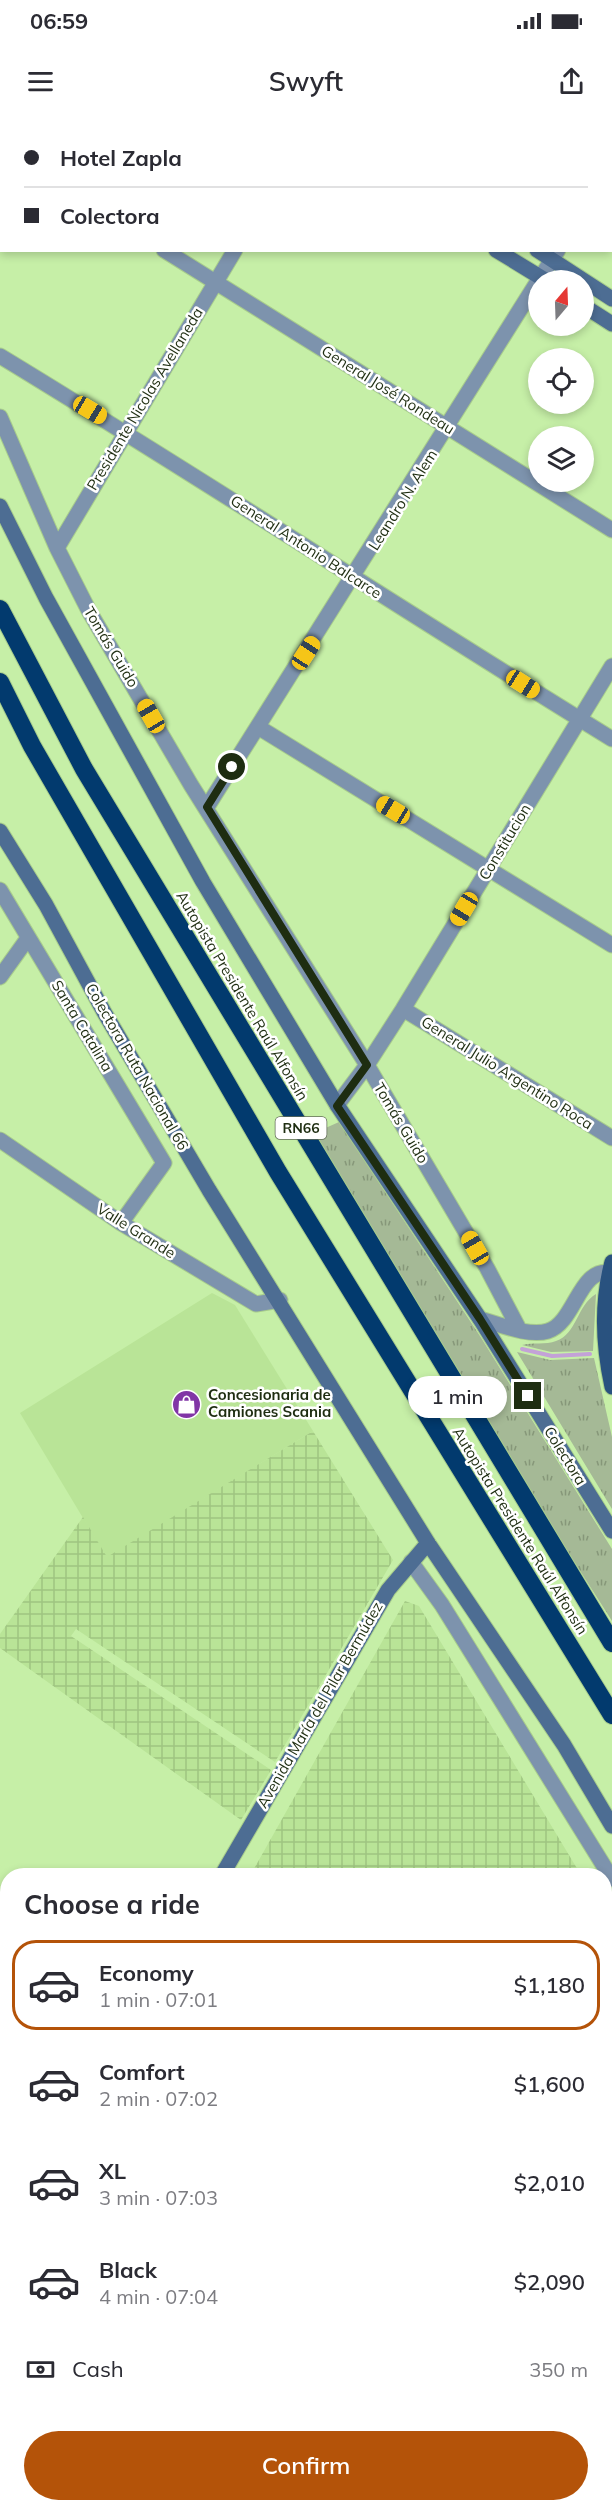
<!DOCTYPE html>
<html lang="en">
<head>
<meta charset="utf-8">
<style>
	:root { --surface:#fff; --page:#f2f2f3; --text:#2b2b33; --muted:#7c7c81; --line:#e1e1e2; --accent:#b45309 }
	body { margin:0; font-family:Mulish,sans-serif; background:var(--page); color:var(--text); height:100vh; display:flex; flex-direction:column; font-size:22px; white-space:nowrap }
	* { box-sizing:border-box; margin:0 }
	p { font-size:20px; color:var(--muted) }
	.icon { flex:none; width:33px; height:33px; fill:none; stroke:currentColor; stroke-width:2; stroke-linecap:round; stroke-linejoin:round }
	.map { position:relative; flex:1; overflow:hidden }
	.drawer { position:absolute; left:0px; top:1748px; width:612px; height:644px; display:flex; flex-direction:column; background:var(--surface); border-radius:24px 24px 0 0; box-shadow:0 3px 9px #0003 }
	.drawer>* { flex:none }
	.guide { position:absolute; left:0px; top:0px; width:612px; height:132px; box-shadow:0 3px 9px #0003; display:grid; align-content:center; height:132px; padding:0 24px; background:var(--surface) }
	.needle { width:39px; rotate:19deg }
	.controls { position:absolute; left:528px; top:150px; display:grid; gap:12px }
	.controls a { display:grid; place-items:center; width:66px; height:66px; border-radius:50%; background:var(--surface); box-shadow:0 3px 9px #0003; font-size:30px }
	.end { position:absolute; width:27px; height:27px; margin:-14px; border:8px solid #1e2d11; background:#fff; box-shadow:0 0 0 3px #fff }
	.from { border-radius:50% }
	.bubble { position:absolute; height:42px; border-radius:21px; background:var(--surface); box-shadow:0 3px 9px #0003; font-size:20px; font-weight:600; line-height:42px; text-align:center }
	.car { position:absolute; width:18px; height:36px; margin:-18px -9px; border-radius:8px; box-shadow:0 0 4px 2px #0007; background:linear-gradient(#f5c518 24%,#345 0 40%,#f5c518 0 76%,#345 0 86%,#f5c518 0) }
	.guide b { display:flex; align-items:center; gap:21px; height:57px; font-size:22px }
	.guide b+b { border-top:2px solid var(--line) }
	.guide i { width:15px; height:15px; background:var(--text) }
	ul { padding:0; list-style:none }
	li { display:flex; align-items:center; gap:18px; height:90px; margin:0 12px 9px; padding:0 12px; border:3px solid transparent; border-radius:24px }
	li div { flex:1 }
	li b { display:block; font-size:22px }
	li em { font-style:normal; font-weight:600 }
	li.current { border-color:var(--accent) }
	li>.icon { width:54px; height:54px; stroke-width:1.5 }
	h2 { padding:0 24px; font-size:27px; line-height:72px }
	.pay { display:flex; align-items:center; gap:15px; height:66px; padding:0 24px; font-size:22px }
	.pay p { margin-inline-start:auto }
	.primary-button { display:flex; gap:12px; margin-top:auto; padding:12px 24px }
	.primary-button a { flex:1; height:69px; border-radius:36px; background:var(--accent); color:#fff; font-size:24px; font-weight:600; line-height:69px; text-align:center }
	.status { display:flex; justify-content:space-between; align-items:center; height:42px; padding:0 30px; background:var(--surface); direction:ltr }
	.status svg { height:16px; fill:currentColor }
	header { display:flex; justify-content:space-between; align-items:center; height:78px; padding:0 24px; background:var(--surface); font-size:27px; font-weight:600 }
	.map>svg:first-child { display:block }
	.built { fill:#b9e497 }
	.industrial { fill:url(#industrial-grid) }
	.grass { fill:url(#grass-tufts) }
	.park { fill:url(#park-crowns) }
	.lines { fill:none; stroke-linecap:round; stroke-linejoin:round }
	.stream { stroke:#c3a2d7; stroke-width:4 }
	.street-casing { stroke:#a8cc8c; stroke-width:17 }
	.secondary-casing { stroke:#a8cc8c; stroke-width:17 }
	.primary-casing { stroke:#a8cc8c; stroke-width:17 }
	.highway-casing { stroke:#a8cc8c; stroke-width:20 }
	.street { stroke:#7d93ad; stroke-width:15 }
	.secondary { stroke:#4d6d93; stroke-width:15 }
	.primary { stroke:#29527f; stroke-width:15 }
	.highway { stroke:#023a6e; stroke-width:18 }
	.route { stroke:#1e2d11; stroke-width:8 }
	.labels { text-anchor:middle; stroke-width:5; stroke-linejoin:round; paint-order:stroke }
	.shield { fill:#fff; stroke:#626c58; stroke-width:1.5 }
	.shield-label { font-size:14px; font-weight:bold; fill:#1e2d11 }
	.street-label { font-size:15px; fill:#1e2d11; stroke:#fff }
	.poi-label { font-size:15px; font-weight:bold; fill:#1e2d11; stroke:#fff; text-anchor:start }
</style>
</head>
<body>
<div class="status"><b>06:59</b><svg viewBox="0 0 49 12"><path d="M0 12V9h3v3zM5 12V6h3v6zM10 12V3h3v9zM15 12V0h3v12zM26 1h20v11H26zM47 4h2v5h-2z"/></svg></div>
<header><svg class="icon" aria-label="menu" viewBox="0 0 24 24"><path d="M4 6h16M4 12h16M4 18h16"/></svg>Swyft<svg class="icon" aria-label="share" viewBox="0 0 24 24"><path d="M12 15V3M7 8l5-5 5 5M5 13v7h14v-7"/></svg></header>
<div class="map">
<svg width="612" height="2390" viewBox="0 0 612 2390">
	<defs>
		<pattern id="industrial-grid" width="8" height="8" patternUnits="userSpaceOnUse" patternTransform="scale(1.5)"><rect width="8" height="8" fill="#b9e497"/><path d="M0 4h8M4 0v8" fill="none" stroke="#9fc481"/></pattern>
		<pattern id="grass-tufts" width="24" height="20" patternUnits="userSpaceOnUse" patternTransform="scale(1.5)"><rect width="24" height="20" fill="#a5b996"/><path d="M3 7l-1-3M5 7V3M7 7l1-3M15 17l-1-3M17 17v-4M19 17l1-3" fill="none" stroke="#869779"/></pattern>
		<pattern id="park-crowns" width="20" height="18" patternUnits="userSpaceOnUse" patternTransform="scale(1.5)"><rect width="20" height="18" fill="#a5b996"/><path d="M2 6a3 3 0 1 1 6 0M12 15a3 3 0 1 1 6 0" fill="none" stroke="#869779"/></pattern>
	</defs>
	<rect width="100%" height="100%" fill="#c6efa7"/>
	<!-- built -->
	<path class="built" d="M 212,1173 L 235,1185 L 313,1311 L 107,1438 L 20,1293 Z"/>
	<!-- industrial -->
	<path class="industrial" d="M 313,1311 L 393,1440 L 275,1642 L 76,1509 L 71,1516 L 271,1650 L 241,1700 L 0,1528 L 0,1514 L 83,1397 L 107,1437 Z
		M 405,1481 L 419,1486 L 581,1755 L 251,1754 Z
		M 604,1794 L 612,1806 L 612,2022 L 604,2016 Z
		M 0,2326 L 7,2329 L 8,2384 L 135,2384 L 132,2390 L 12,2390 L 0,2383 Z"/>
	<!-- grass -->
	<path class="grass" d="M 339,1002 L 480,1216 L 612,1429 L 612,1501 L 461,1264 L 312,1014 Z
		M 596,1174 L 593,1231 L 551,1232 L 522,1225 C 532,1222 546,1225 556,1221 C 577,1214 577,1185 596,1174 Z
		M 517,1232 L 550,1240 L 594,1238 L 612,1317 L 612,1389 Z"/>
	<!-- park -->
	<path class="park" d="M 605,2322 L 612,2326 L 612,2390 L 481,2390 L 484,2384 L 604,2384 Z"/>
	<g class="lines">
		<!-- stream -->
		<path class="stream" d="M 522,1229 L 552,1236 L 590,1234"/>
		<defs>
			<path id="street" d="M 40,2 L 41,0
				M 0,27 L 2,28
				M 610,40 L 612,38
				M 0,66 L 2,64
				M 164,130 L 612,410
				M 539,160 L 558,130
				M 0,236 C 206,361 407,493 612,619
				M 0,297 L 57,428 L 89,491 L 191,665 L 367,945 L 487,1148 L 519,1209
				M 57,428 L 235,130
				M 258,607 L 612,825
				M 207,687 L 538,161
				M 0,770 L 164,1043 L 121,1103
				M 0,857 L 28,818
				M 403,889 L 612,1018
				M 337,985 L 367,945 L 403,889 L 612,546
				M 0,1020 L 121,1103 L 256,1184 L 280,1180
				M 480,1199 C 499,1204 528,1217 548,1211 C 576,1202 579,1145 612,1153
				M 411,1442 L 442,1485 L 612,1759
				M 604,2033 L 612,2039
				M 604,2158 L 612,2146
				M 604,2290 L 612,2294
				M 0,2311 L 8,2314
				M 185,2384 L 202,2390
				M 152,2390 L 156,2384
				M 463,2390 L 467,2384"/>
			<path id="secondary" d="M 282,0 L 284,2
				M 320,0 L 323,2
				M 496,130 L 545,160
				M 537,130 L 612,179
				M 584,186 L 612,204
				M 0,386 L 46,478 L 203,762 L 337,985 L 480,1199 L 612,1411
				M 0,711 L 46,785 L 104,892 L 209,1070 L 428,1423 L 564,1625 L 612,1706
				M 222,1755 L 388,1470 L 428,1423
				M 0,2132 L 8,2120"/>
			<path id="primary" d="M 612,1142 C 601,1183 603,1226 612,1267"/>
			<path id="highway" d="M 0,489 L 84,649 L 612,1523
				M 0,562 L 32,626 L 278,1052 L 612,1595"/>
		</defs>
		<!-- street casing -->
		<use href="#street" class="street-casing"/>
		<!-- secondary casing -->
		<use href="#secondary" class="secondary-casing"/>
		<!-- primary casing -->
		<use href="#primary" class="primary-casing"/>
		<!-- highway casing -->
		<use href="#highway" class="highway-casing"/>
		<!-- street -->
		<use href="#street" class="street"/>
		<!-- secondary -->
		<use href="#secondary" class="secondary"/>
		<!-- primary -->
		<use href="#primary" class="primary"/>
		<!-- highway -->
		<use href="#highway" class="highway"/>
	</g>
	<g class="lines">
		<!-- route -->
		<path class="route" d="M 232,647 L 207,687 L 367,945 L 337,986 L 480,1199 L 528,1276"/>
	</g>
	<!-- icons -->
	<defs>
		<symbol id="shop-disc" viewBox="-11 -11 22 22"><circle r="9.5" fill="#8135a6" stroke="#fff"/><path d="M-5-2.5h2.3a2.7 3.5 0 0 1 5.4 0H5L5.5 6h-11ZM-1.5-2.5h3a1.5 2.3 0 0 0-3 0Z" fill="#fff"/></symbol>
	</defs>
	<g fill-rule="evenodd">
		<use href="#shop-disc" x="170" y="1268" width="33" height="33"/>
	</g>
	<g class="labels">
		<!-- shield labels -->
		<rect class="shield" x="275.5" y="997" width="51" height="22" rx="4.5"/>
		<g class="shield-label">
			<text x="301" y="1013">RN66</text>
		</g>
		<!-- street labels -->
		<g class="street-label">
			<text transform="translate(388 270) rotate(32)" y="5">General José Rondeau</text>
			<text transform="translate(145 279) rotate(-59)" y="5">Presidente Nicolas Avellaneda</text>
			<text transform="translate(403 380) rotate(-58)" y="5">Leandro N. Alem</text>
			<text transform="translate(306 427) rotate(33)" y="5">General Antonio Balcarce</text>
			<text transform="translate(111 527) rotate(59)" y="5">Tomás Guido</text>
			<text transform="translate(505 722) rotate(-59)" y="5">Constitucion</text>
			<text transform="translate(242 876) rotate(59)" y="5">Autopista Presidente Raúl Alfonsín</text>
			<text transform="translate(82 906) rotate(59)" y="5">Santa Catalina</text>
			<text transform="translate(137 947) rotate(60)" y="5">Colectora Ruta Nacional 66</text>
			<text transform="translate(507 953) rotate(32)" y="5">General Julio Argentino Roca</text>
			<text transform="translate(401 1003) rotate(59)" y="5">Tomás Guido</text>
			<text transform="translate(136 1111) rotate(32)" y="5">Valle Grande</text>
			<text transform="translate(565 1336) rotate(58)" y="5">Colectora</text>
			<text transform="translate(520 1411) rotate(58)" y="5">Autopista Presidente Raúl Alfonsín</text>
			<text transform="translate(320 1585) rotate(-60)" y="5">Avenida María del Pilar Bermúdez</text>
		</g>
		<!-- poi labels -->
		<g class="poi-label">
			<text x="208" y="1280">Concesionaria de<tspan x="208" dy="17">Camiones Scania</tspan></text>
		</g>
	</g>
</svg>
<div class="controls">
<a><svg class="needle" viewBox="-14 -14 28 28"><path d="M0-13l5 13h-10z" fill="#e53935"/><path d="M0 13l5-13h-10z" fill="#7c7c81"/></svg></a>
<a><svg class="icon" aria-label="locate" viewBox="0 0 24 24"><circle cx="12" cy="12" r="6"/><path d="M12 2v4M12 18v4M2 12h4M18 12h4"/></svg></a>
<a><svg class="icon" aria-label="layers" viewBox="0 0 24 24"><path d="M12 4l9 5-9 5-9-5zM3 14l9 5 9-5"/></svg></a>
</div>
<i class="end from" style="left:232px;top:647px"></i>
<i class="end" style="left:528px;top:1276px"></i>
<div class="bubble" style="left:408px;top:1256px;width:99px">1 min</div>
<i class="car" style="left:90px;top:290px;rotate:121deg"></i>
<i class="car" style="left:306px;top:533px;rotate:33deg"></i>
<i class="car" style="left:523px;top:564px;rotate:122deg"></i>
<i class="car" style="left:151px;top:596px;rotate:330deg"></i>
<i class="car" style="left:393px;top:690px;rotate:301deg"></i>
<i class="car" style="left:464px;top:789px;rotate:211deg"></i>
<i class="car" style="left:475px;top:1128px;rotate:330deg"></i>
<div class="guide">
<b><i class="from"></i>Hotel Zapla</b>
<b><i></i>Colectora</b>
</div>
<section class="drawer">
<h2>Choose a ride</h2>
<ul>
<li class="current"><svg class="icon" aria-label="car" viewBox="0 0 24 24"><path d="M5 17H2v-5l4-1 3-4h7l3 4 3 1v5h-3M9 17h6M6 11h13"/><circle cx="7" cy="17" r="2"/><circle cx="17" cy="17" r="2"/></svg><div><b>Economy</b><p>1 min · 07:01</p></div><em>$1,180</em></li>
<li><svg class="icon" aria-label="car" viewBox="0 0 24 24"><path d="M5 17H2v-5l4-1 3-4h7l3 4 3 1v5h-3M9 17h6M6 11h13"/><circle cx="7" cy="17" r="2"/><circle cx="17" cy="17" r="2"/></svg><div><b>Comfort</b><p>2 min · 07:02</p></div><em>$1,600</em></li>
<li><svg class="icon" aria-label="car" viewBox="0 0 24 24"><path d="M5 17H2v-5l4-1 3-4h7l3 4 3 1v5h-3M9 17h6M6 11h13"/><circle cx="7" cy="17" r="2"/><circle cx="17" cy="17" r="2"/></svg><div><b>XL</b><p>3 min · 07:03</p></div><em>$2,010</em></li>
<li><svg class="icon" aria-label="car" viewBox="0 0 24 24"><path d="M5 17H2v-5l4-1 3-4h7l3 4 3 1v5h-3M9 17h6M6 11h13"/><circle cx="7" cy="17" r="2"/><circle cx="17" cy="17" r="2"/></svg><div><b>Black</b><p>4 min · 07:04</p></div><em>$2,090</em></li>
</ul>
<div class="pay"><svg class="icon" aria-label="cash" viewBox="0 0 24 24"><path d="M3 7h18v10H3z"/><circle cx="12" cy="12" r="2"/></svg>Cash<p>350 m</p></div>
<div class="primary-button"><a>Confirm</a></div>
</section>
</div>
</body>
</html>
